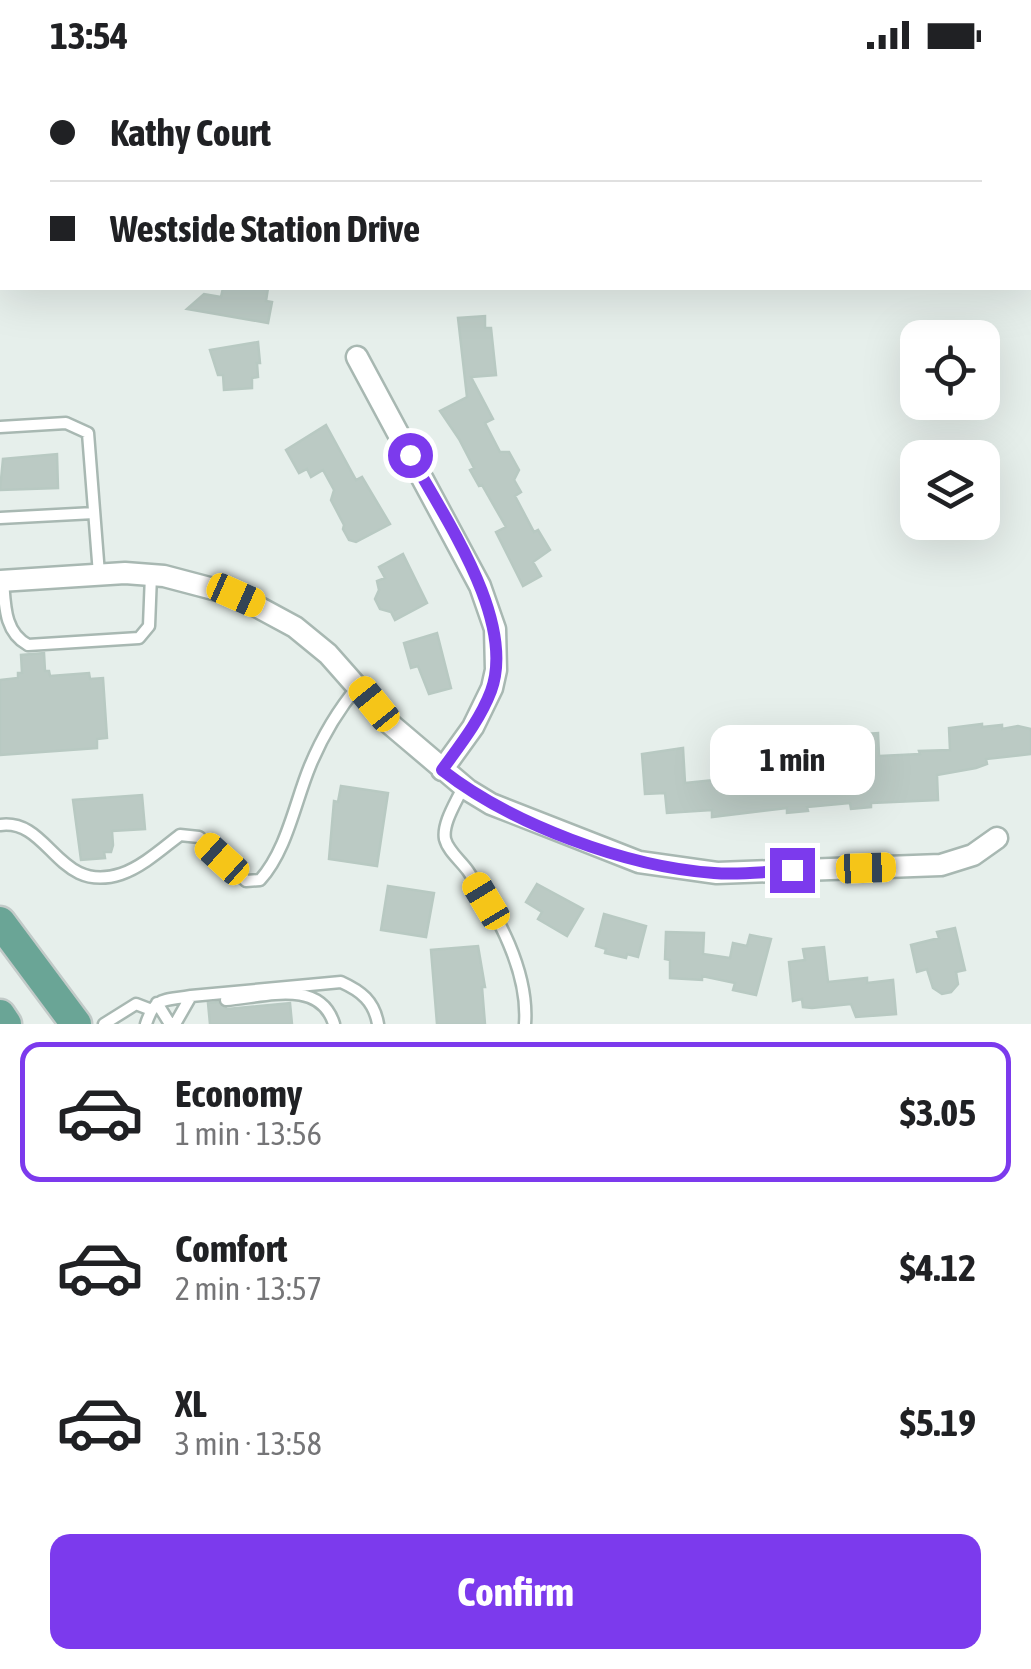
<!DOCTYPE html>
<html lang="en">
<head>
<meta charset="utf-8">
<style>
	:root { --surface:#fff; --page:#f2f2f2; --text:#202124; --muted:#757577; --line:#e0e0e0; --accent:#7c3aed }
	body { margin:0; font-family:"Asap Condensed",sans-serif; background:var(--page); color:var(--text); height:100vh; display:flex; flex-direction:column; font-size:38px; white-space:nowrap }
	* { box-sizing:border-box; margin:0 }
	p { font-size:32px; color:var(--muted) }
	.icon { flex:none; width:55px; height:55px; fill:none; stroke:currentColor; stroke-width:2; stroke-linecap:round; stroke-linejoin:round }
	.map { position:relative; height:954px; overflow:hidden }
	.panel { display:flex; flex-direction:column; background:var(--surface); flex:1 }
	.panel>* { flex:none }
	.top-card { position:absolute; left:0px; top:0px; width:1032px; height:220px; box-shadow:0 10px 40px #0002; display:grid; align-content:center; height:220px; padding:0 50px; background:var(--surface) }
	.fabs { position:absolute; left:900px; top:250px; display:grid; gap:20px }
	.fabs a { display:grid; place-items:center; width:100px; height:100px; border-radius:20px; background:var(--surface); box-shadow:0 10px 40px #0002; font-size:50px }
	.end { position:absolute; width:45px; height:45px; margin:-22px; border:12px solid #7c3aed; background:#fff; box-shadow:0 0 0 5px #fff }
	.from { border-radius:50% }
	.bubble { position:absolute; height:70px; border-radius:20px; background:var(--surface); box-shadow:0 10px 40px #0002; font-size:32px; font-weight:700; line-height:70px; text-align:center }
	.car { position:absolute; width:30px; height:60px; margin:-30px -15px; border-radius:12px; box-shadow:0 0 8px 2px #0007; background:linear-gradient(#f5c518 24%,#345 0 40%,#f5c518 0 76%,#345 0 86%,#f5c518 0) }
	.top-card b { display:flex; align-items:center; gap:35px; height:95px; font-size:38px }
	.top-card b+b { border-top:2px solid var(--line) }
	.top-card i { width:25px; height:25px; background:var(--text) }
	ul { padding:18px 0 0; list-style:none }
	li { display:flex; align-items:center; gap:30px; height:140px; margin:0 20px 15px; padding:0 30px; border:5px solid transparent; border-radius:20px }
	li div { flex:1 }
	li b { display:block; font-size:38px }
	li em { font-style:normal; font-weight:700 }
	li.selected { border-color:var(--accent) }
	li>.icon { width:90px; height:90px; stroke-width:1.5 }
	.action { display:flex; gap:20px; margin-top:auto; padding:20px 50px }
	.action a { flex:1; height:115px; border-radius:20px; background:var(--accent); color:#fff; font-size:40px; font-weight:700; line-height:115px; text-align:center }
	.status { display:flex; justify-content:space-between; align-items:center; height:70px; padding:0 50px; background:var(--surface); direction:ltr }
	.status svg { height:28px; fill:currentColor }
	.map>svg:first-child { display:block }
	.building { fill:#bbcac4; stroke:#b8c9c2; stroke-width:2.5 }
	.lines { fill:none; stroke-linecap:round; stroke-linejoin:round }
	.service-casing { stroke:#a8b8b2; stroke-width:15 }
	.minor-casing { stroke:#a8b8b2; stroke-width:25 }
	.primary-casing { stroke:#c2cac8; stroke-width:35 }
	.service { stroke:#fff; stroke-width:10 }
	.minor { stroke:#fff; stroke-width:20 }
	.primary { stroke:#6aa596; stroke-width:30 }
	.route { stroke:#7c3aed; stroke-width:12 }
</style>
</head>
<body>
<div class="status"><b>13:54</b><svg viewBox="0 0 49 12"><path d="M0 12V9h3v3zM5 12V6h3v6zM10 12V3h3v9zM15 12V0h3v12zM26 1h20v11H26zM47 4h2v5h-2z"/></svg></div>
<div class="map">
<svg width="1031" height="954" viewBox="0 0 1031 954">
	<rect width="100%" height="100%" fill="#e6efeb"/>
	<!-- building -->
	<path class="building" d="M 223,218 L 268,218 L 266,231 L 272,232 L 268,253 L 187,239 L 204,224 L 221,227 Z
		M 485,246 L 485,258 L 491,258 L 496,305 L 471,307 L 493,349 L 485,353 L 500,382 L 509,382 L 519,400 L 514,410 L 521,422 L 515,426 L 534,462 L 538,460 L 550,480 L 533,492 L 541,506 L 523,516 L 496,462 L 506,457 L 482,415 L 479,416 L 470,400 L 474,398 L 459,369 L 440,341 L 467,327 L 458,248 Z
		M 258,272 L 260,293 L 257,293 L 258,307 L 252,308 L 252,318 L 224,320 L 223,305 L 218,305 L 210,280 Z
		M 326,355 L 356,410 L 362,407 L 390,454 L 356,472 L 349,470 L 343,459 L 344,455 L 331,430 L 334,420 L 323,400 L 311,407 L 307,399 L 299,403 L 286,380 Z
		M 57,384 L 58,418 L 0,420 L 3,389 Z
		M 403,484 L 427,533 L 395,550 L 391,542 L 380,539 L 375,529 L 379,520 L 377,511 L 385,508 L 379,497 Z
		M 437,563 L 451,618 L 429,624 L 418,596 L 411,598 L 404,573 Z
		M 44,583 L 45,601 L 49,601 L 50,606 L 89,603 L 90,609 L 103,608 L 107,668 L 97,669 L 97,678 L 0,685 L 0,610 L 18,608 L 18,603 L 22,603 L 21,585 Z
		M 982,654 L 982,657 L 1002,655 L 1002,659 L 1018,656 L 1031,659 L 1031,684 L 986,689 L 987,694 L 976,698 L 937,705 L 938,730 L 871,733 L 871,737 L 851,739 L 850,733 L 807,737 L 808,741 L 787,743 L 787,738 L 712,747 L 712,740 L 667,743 L 665,723 L 645,724 L 642,684 L 683,678 L 685,713 L 724,709 L 722,676 L 746,674 L 747,688 L 783,686 L 783,694 L 820,691 L 818,667 L 878,663 L 879,686 L 920,684 L 919,681 L 950,680 L 949,658 Z
		M 341,716 L 388,723 L 377,796 L 329,789 L 334,731 L 338,732 Z
		M 142,725 L 145,759 L 112,761 L 113,775 L 111,782 L 104,782 L 105,788 L 81,790 L 73,730 Z
		M 537,814 L 583,839 L 567,866 L 538,849 L 542,842 L 526,832 Z
		M 388,816 L 434,823 L 426,867 L 381,860 Z
		M 604,844 L 646,856 L 638,887 L 627,884 L 626,888 L 605,883 L 606,879 L 596,876 Z
		M 955,858 L 965,900 L 956,902 L 958,914 L 951,922 L 942,924 L 933,918 L 927,899 L 917,902 L 911,875 L 939,868 L 937,862 Z
		M 666,862 L 704,863 L 703,884 L 730,888 L 733,873 L 747,876 L 750,865 L 771,869 L 756,925 L 733,920 L 735,913 L 702,906 L 702,910 L 670,908 L 670,890 L 665,889 Z
		M 478,876 L 485,917 L 482,917 L 485,954 L 437,954 L 431,880 Z
		M 824,877 L 828,912 L 867,908 L 867,913 L 893,910 L 896,944 L 856,947 L 851,934 L 812,938 L 803,937 L 802,929 L 793,931 L 789,892 L 805,890 L 803,879 Z
		M 218,932 L 227,939 L 290,933 L 292,954 L 210,954 L 208,933 Z"/>
	<g class="lines">
		<defs>
			<path id="service" d="M 0,357 L 66,353 L 88,363 L 99,504
				M 0,448 L 94,443
				M 3,510 C 5,535 4,562 28,575 L 139,568 L 149,556 L 151,505
				M 463,717 C 457,731 442,753 445,769 C 448,781 461,791 468,801 C 497,844 529,901 525,954
				M 0,755 C 50,748 57,825 121,804 C 142,797 163,778 180,765 L 199,767 L 246,811 L 260,810 C 287,780 295,732 310,696 C 322,667 338,640 358,616
				M 226,930 C 264,927 320,908 334,954
				M 157,933 L 170,954
				M 104,954 L 136,934 L 149,939
				M 146,954 C 155,926 163,931 191,926
				M 175,954 L 191,926 L 341,912 C 361,921 374,931 378,954"/>
			<path id="minor" d="M 357,287 L 480,516 L 495,559 L 496,600 L 492,618 L 473,657 L 442,700
				M 0,511 L 125,503 L 164,506 L 236,525 L 295,557 L 328,584 L 389,653 L 468,720 L 491,734 L 639,792 L 717,803 L 941,795 L 973,785 L 997,768"/>
			<path id="primary" d="M 0,852 L 76,954
				M 0,945 L 6,954"/>
		</defs>
		<!-- service casing -->
		<use href="#service" class="service-casing"/>
		<!-- minor casing -->
		<use href="#minor" class="minor-casing"/>
		<!-- primary casing -->
		<use href="#primary" class="primary-casing"/>
		<!-- service -->
		<use href="#service" class="service"/>
		<!-- minor -->
		<use href="#minor" class="minor"/>
		<!-- primary -->
		<use href="#primary" class="primary"/>
	</g>
	<g class="lines">
		<!-- route -->
		<path class="route" d="M 410,385 C 443,446 517,550 491,621 C 480,650 460,675 442,700 C 511,754 626,797 714,803 C 740,805 766,802 792,800"/>
	</g>
</svg>
<div class="fabs">
<a><svg class="icon" aria-label="locate" viewBox="0 0 24 24"><circle cx="12" cy="12" r="6"/><path d="M12 2v4M12 18v4M2 12h4M18 12h4"/></svg></a>
<a><svg class="icon" aria-label="layers" viewBox="0 0 24 24"><path d="M12 4l9 5-9 5-9-5zM3 14l9 5 9-5"/></svg></a>
</div>
<i class="end from" style="left:410px;top:385px"></i>
<i class="end" style="left:792px;top:800px"></i>
<div class="bubble" style="left:710px;top:655px;width:165px">1 min</div>
<i class="car" style="left:236px;top:525px;rotate:114deg"></i>
<i class="car" style="left:374px;top:634px;rotate:321deg"></i>
<i class="car" style="left:222px;top:789px;rotate:312deg"></i>
<i class="car" style="left:866px;top:798px;rotate:88deg"></i>
<i class="car" style="left:486px;top:831px;rotate:329deg"></i>
<div class="top-card">
<b><i class="from"></i>Kathy Court</b>
<b><i></i>Westside Station Drive</b>
</div>
</div>
<section class="panel">
<ul>
<li class="selected"><svg class="icon" aria-label="car" viewBox="0 0 24 24"><path d="M5 17H2v-5l4-1 3-4h7l3 4 3 1v5h-3M9 17h6M6 11h13"/><circle cx="7" cy="17" r="2"/><circle cx="17" cy="17" r="2"/></svg><div><b>Economy</b><p>1 min · 13:56</p></div><em>$3.05</em></li>
<li><svg class="icon" aria-label="car" viewBox="0 0 24 24"><path d="M5 17H2v-5l4-1 3-4h7l3 4 3 1v5h-3M9 17h6M6 11h13"/><circle cx="7" cy="17" r="2"/><circle cx="17" cy="17" r="2"/></svg><div><b>Comfort</b><p>2 min · 13:57</p></div><em>$4.12</em></li>
<li><svg class="icon" aria-label="car" viewBox="0 0 24 24"><path d="M5 17H2v-5l4-1 3-4h7l3 4 3 1v5h-3M9 17h6M6 11h13"/><circle cx="7" cy="17" r="2"/><circle cx="17" cy="17" r="2"/></svg><div><b>XL</b><p>3 min · 13:58</p></div><em>$5.19</em></li>
</ul>
<div class="action"><a>Confirm</a></div>
</section>
</body>
</html>
